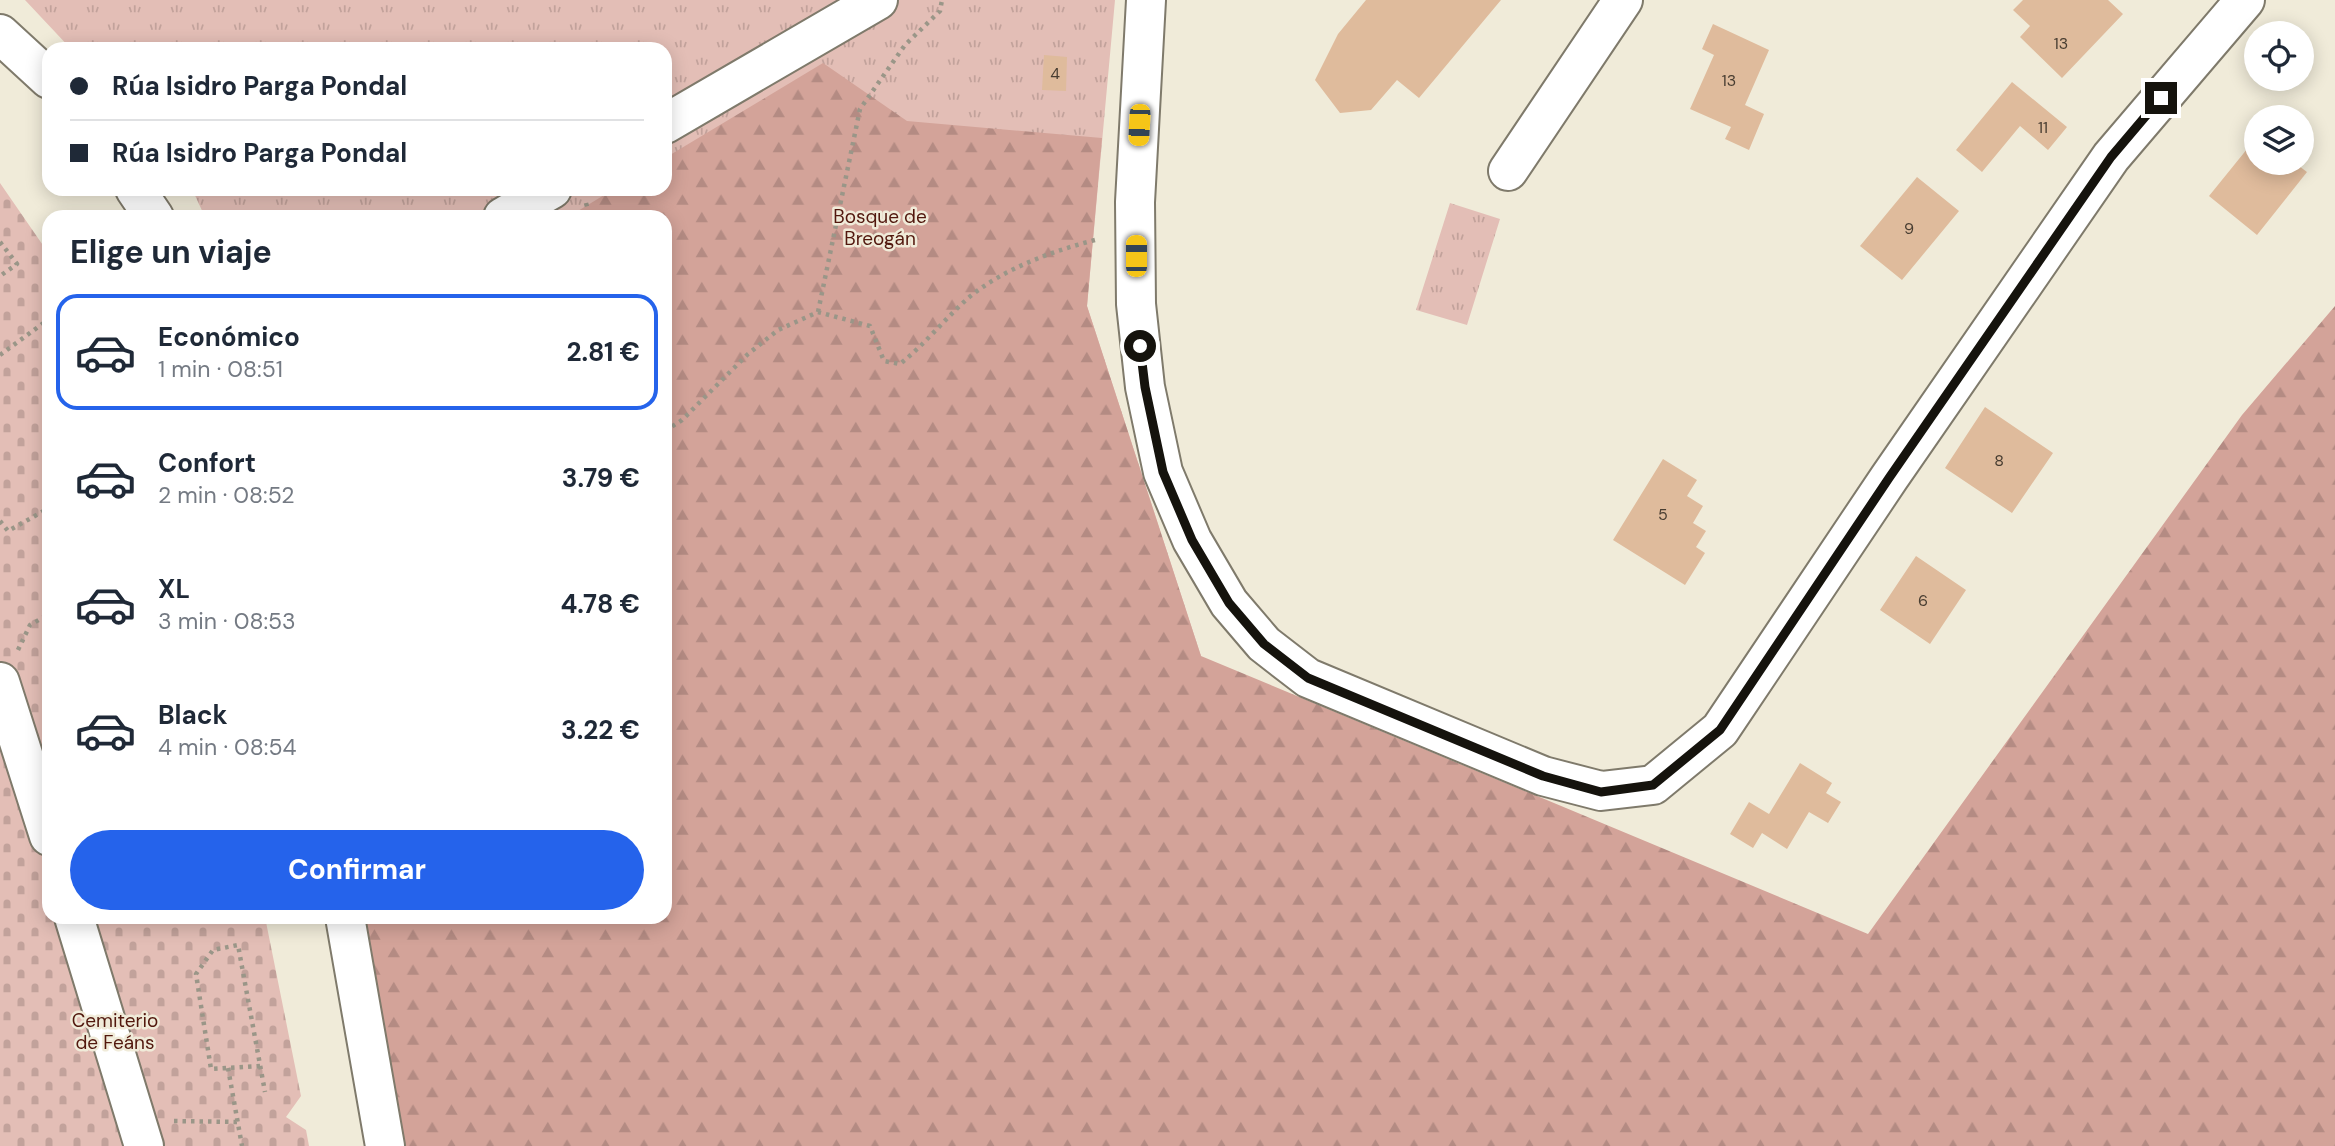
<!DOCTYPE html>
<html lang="es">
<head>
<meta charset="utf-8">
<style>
	:root { --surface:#fff; --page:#f2f2f3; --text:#1f2937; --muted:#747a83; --line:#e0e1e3; --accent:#2563eb }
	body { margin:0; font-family:"DM Sans",sans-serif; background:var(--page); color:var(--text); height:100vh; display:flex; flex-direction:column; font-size:26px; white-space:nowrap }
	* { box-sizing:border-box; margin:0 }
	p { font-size:23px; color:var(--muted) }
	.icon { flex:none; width:38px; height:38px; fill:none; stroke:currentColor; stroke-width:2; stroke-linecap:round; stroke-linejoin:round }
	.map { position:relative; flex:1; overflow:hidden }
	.drawer { position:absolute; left:42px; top:210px; width:630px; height:714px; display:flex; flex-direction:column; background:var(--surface); border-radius:21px; box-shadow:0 4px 18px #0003 }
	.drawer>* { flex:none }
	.guide { position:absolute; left:42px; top:42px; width:630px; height:154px; border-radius:21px; box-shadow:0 4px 18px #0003; display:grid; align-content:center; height:154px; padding:0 28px; background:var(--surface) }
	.fabs { position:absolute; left:2244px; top:21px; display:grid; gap:14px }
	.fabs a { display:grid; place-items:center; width:70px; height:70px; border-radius:50%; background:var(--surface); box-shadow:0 4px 18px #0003; font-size:35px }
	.end { position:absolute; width:32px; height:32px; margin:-16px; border:9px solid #15130d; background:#fff; box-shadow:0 0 0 4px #fff }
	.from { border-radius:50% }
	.car { position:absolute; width:21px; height:42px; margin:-21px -10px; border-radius:9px; box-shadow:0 0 5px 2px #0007; background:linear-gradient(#f5c518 24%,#345 0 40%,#f5c518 0 76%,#345 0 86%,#f5c518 0) }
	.guide b { display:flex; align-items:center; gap:24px; height:66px; font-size:26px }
	.guide b+b { border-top:2px solid var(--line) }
	.guide i { width:18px; height:18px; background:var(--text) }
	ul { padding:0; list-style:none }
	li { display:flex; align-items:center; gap:21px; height:116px; margin:0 14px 10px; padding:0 14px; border:4px solid transparent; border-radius:21px }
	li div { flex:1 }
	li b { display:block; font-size:26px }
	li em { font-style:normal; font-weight:700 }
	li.selected { border-color:var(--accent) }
	li>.icon { width:63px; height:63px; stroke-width:1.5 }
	h2 { padding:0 28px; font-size:32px; line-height:84px }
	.primary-button { display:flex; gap:14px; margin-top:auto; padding:14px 28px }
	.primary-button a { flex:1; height:80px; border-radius:42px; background:var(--accent); color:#fff; font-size:28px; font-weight:700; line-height:80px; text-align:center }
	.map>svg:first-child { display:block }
	.grass { fill:url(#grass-tufts) }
	.forest { fill:url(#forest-firs) }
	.cemetery { fill:url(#cemetery-stones) }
	.building { fill:#dfbb9c }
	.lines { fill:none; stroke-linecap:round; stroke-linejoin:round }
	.minor-casing { stroke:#7f7a6b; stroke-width:42 }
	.path { stroke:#9a9688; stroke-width:4.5; stroke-dasharray:3.5 5; stroke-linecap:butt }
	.minor { stroke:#fff; stroke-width:38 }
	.route { stroke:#15130d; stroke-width:9 }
	.labels { text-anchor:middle; stroke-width:5; stroke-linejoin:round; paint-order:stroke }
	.number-label { font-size:16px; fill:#483d31 }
	.park-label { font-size:19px; fill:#52180e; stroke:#f0ebd9 }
</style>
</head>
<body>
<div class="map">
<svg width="2335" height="1146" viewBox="0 0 2335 1146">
	<defs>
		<pattern id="grass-tufts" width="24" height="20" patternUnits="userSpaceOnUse" patternTransform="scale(1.75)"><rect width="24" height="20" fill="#e3beb6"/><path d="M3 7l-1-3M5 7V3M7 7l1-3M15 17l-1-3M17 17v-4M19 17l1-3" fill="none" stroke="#c2a29b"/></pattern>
		<pattern id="forest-firs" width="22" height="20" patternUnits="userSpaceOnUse" patternTransform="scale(1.75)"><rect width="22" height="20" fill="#d3a399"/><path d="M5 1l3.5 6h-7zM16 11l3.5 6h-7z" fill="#b48b83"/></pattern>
		<pattern id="cemetery-stones" width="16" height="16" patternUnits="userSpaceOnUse" patternTransform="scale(1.75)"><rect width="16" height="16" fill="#e3beb6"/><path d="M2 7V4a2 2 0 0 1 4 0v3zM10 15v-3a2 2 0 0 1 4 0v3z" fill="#c2a29b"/></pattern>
	</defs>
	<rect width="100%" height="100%" fill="#f0ebd9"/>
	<!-- grass -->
	<path class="grass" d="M 25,0 L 1115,0 L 1087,306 L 1201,656 L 665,217 L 205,217 L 192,189 L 665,189 L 665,49 L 71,49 Z
		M 1450,203 L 1500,219 L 1467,325 L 1416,310 Z"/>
	<!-- forest -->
	<path class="forest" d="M 823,63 L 907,121 L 1102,138 L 1087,306 L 1201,656 L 1868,934 L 2242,415 L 2335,306 L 2335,1146 L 394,1146 L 361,917 L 665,917 L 665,217 L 568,217 L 614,189 L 665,189 L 665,158 Z"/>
	<!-- cemetery -->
	<path class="cemetery" d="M 0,183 L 49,254 L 49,917 L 265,917 L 301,1096 L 286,1117 L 306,1130 L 309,1146 L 0,1146 Z"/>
	<!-- building -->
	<path class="building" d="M 1366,0 L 1501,0 L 1419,98 L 1397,80 L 1371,110 L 1340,113 L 1315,80 L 1338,34 Z
		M 2023,0 L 2108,0 L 2123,14 L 2062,78 L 2020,37 L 2030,26 L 2013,10 Z
		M 1713,24 L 1769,50 L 1745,105 L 1764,114 L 1749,150 L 1725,139 L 1731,127 L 1690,109 L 1714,55 L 1702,49 Z
		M 1044,55 L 1067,57 L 1066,91 L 1042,90 Z
		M 2012,82 L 2067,127 L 2048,150 L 2020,126 L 1982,172 L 1956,150 Z
		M 2256,138 L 2256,163 L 2295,163 L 2307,172 L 2257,235 L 2209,196 Z
		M 1917,177 L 1959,211 L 1902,280 L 1860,246 Z
		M 1985,407 L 2053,453 L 2012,513 L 1945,468 Z
		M 1663,459 L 1697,480 L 1687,496 L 1703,506 L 1693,523 L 1706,531 L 1696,547 L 1705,553 L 1685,585 L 1613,540 Z
		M 1916,556 L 1966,590 L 1930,644 L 1880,610 Z
		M 1800,763 L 1832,783 L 1826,793 L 1841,802 L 1828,823 L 1809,812 L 1787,849 L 1762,833 L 1753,848 L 1730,834 L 1749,802 L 1769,814 Z"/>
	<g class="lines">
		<defs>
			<path id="minor" d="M 1146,0 L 1135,202 L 1136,304 L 1145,387 L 1163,472 L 1192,540 L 1229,603 L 1264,644 L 1308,678 L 1543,776 L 1601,791 L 1653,785 L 1720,730 L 1889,478 L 2111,157 L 2245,0
				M 0,34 L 49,79
				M 665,124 L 878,0
				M 1508,171 L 1623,0
				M 135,189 L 154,217
				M 503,217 L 552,189
				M 0,682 L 49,836
				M 74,917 L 144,1146
				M 345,917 L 385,1146"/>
		</defs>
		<!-- minor casing -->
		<use href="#minor" class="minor-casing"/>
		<!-- path -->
		<path class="path" d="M 586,203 L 590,217
			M 0,242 L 17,264 L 0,276
			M 818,312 L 860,109 L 905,45 L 940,11 L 942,0
			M 0,355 L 49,319
			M 665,431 L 682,420 L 748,354 L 778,330 L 818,312 L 870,326 L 884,361 L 900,364 C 924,345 943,321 966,300 C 1001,269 1055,250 1099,239
			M 0,521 L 8,531 L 49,508
			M 18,650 L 30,625 L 49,614
			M 260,1066 L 211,1069 L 196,974 L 213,950 L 238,945 L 265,1092
			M 228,1068 L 242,1146
			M 174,1121 L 238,1122"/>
		<!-- minor -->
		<use href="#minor" class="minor"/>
	</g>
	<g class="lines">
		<!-- route -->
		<path class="route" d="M 1140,346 L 1145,387 L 1163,472 L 1192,540 L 1229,603 L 1264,644 L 1308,678 L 1543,776 L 1601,792 L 1653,785 L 1720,730 L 1889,478 L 2111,157 L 2161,98"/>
	</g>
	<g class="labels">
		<!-- number labels -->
		<g class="number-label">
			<text x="2061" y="49">13</text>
			<text x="1055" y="79">4</text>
			<text x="1729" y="86">13</text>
			<text x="2043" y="133">11</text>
			<text x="1909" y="234">9</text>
			<text x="1999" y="466">8</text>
			<text x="1663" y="520">5</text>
			<text x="1923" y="606">6</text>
		</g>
		<!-- park labels -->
		<g class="park-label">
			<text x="880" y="223">Bosque de<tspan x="880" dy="22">Breogán</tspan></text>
			<text x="115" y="1027">Cemiterio<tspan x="115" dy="22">de Feáns</tspan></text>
		</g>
	</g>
</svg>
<div class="fabs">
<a><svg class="icon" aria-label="locate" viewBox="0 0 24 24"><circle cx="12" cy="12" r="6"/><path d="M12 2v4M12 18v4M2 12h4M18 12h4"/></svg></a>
<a><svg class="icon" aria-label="layers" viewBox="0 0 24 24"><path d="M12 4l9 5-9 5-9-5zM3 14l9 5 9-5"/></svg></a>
</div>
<i class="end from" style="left:1140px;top:346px"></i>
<i class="end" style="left:2161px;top:98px"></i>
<i class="car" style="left:1139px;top:125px;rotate:183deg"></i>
<i class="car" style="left:1136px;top:256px;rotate:0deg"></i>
<div class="guide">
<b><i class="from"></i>Rúa Isidro Parga Pondal</b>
<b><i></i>Rúa Isidro Parga Pondal</b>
</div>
<section class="drawer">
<h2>Elige un viaje</h2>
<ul>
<li class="selected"><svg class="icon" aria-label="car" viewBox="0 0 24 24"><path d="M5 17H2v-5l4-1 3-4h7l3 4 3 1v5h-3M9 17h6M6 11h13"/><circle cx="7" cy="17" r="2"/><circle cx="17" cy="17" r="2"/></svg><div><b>Económico</b><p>1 min · 08:51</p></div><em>2.81 €</em></li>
<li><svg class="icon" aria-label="car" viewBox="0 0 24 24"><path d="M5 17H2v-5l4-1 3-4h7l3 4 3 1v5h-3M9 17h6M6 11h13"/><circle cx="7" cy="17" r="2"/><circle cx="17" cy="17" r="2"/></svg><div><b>Confort</b><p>2 min · 08:52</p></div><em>3.79 €</em></li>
<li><svg class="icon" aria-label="car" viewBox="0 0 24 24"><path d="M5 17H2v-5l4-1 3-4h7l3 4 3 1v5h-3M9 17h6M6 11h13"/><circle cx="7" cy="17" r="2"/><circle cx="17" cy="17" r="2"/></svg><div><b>XL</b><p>3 min · 08:53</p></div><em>4.78 €</em></li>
<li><svg class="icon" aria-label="car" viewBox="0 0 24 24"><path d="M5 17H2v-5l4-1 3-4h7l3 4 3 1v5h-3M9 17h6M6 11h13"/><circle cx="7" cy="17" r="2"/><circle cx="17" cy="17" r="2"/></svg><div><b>Black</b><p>4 min · 08:54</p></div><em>3.22 €</em></li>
</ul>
<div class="primary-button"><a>Confirmar</a></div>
</section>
</div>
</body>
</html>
